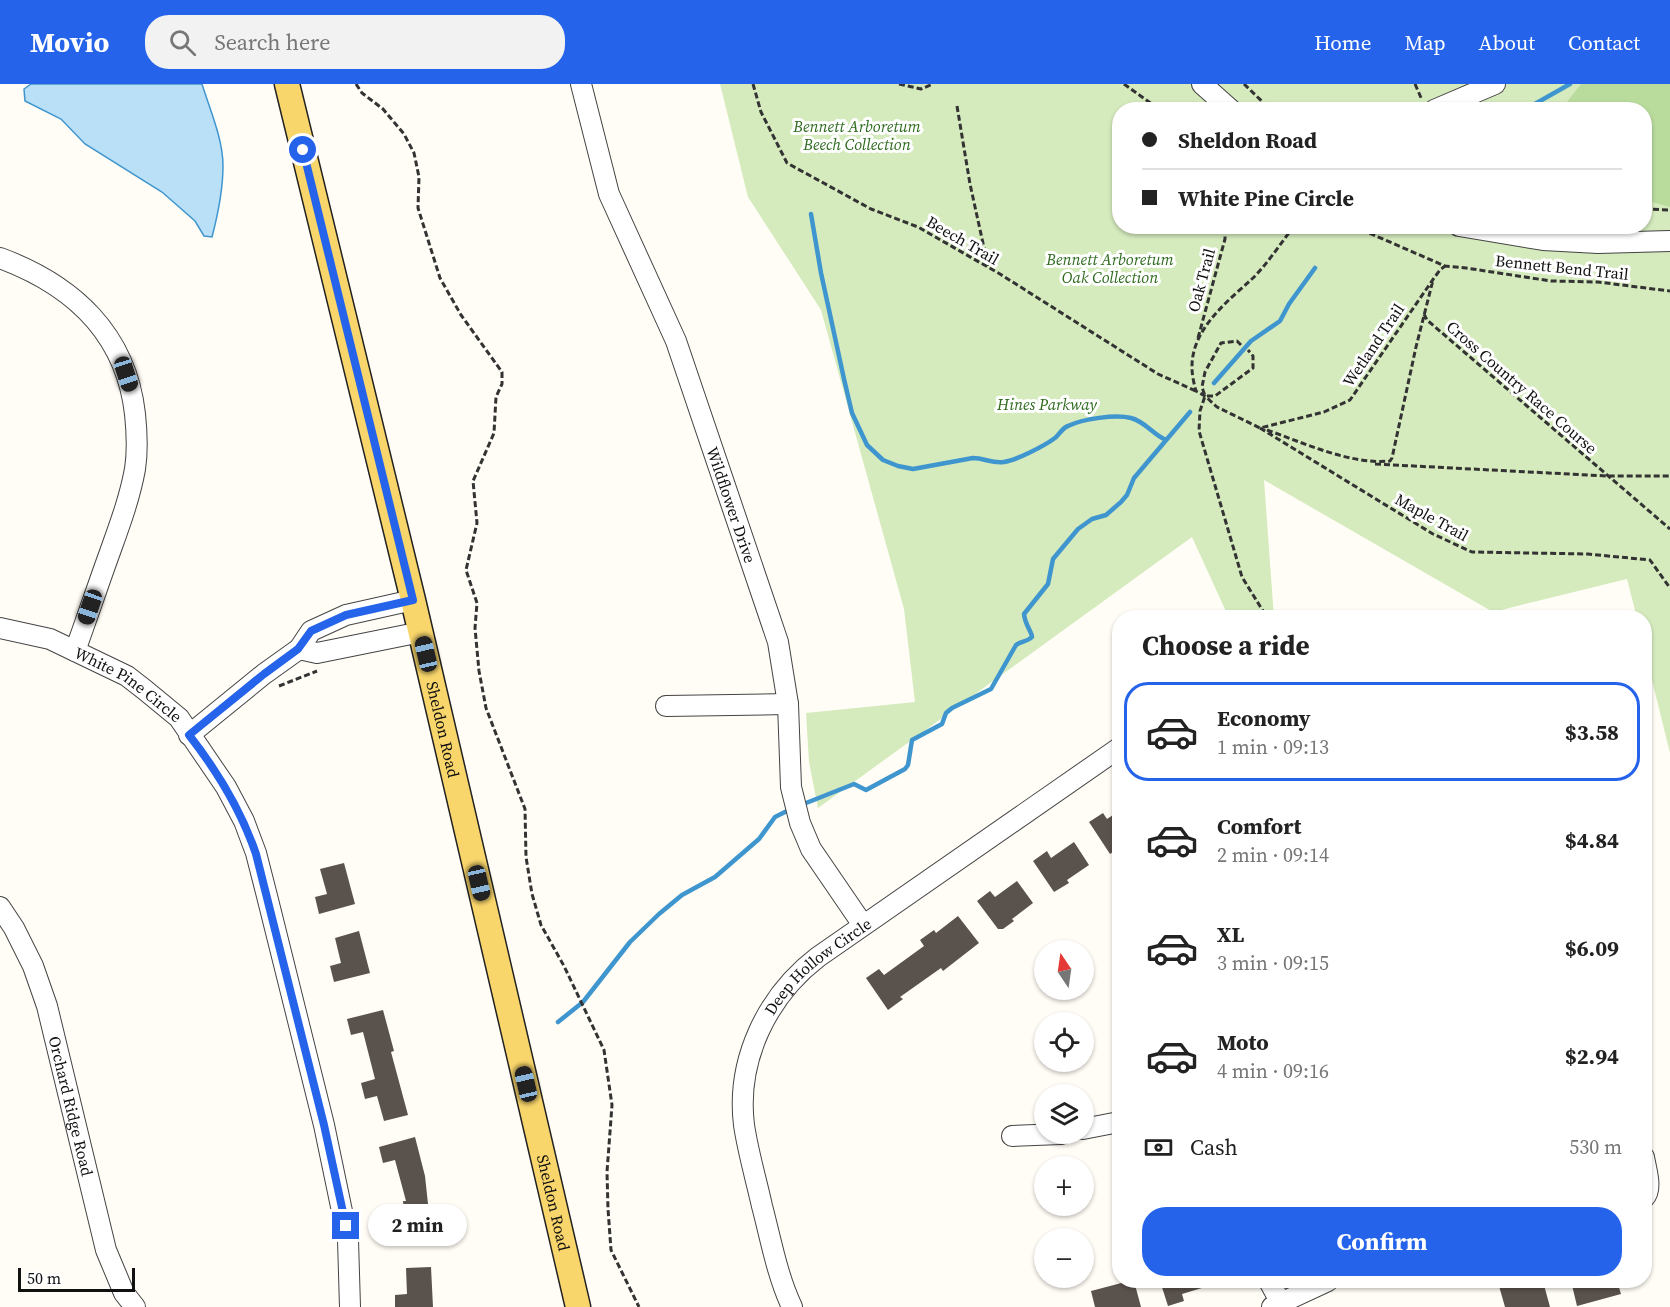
<!DOCTYPE html>
<html lang="en">
<head>
<meta charset="utf-8">
<style>
	:root { --surface:#fff; --page:#f2f2f2; --text:#222; --muted:#767676; --line:#e0e0e0; --accent:#2563eb }
	body { margin:0; font-family:"Source Serif 4",serif; background:var(--page); color:var(--text); height:100vh; display:flex; flex-direction:column; font-size:22px; white-space:nowrap }
	* { box-sizing:border-box; margin:0 }
	p { font-size:20px; color:var(--muted) }
	.icon { flex:none; width:33px; height:33px; fill:none; stroke:currentColor; stroke-width:2; stroke-linecap:round; stroke-linejoin:round }
	.map { position:relative; flex:1; overflow:hidden }
	.side { position:absolute; left:1112px; top:526px; width:540px; height:678px; display:flex; flex-direction:column; background:var(--surface); border-radius:24px; box-shadow:0 2px 4px #0004 }
	.side>* { flex:none }
	.hud { position:absolute; left:1112px; top:18px; width:540px; height:132px; border-radius:24px; box-shadow:0 2px 4px #0004; display:grid; align-content:center; height:132px; padding:0 30px; background:var(--surface) }
	.needle { width:39px; rotate:347deg }
	.controls { position:absolute; left:1034px; top:856px; display:grid; gap:12px }
	.controls a { display:grid; place-items:center; width:60px; height:60px; border-radius:50%; background:var(--surface); box-shadow:0 2px 4px #0004; font-size:30px }
	.scale { position:absolute; left:18px; bottom:15px; width:117px; box-sizing:border-box; padding-left:6px; border:3px solid #111; border-top:0; font-size:16px; line-height:21px; white-space:nowrap; color:#111; -webkit-text-stroke:4px #fff; paint-order:stroke }
	.end { position:absolute; width:27px; height:27px; margin:-14px; border:8px solid #2563eb; background:#fff; box-shadow:0 0 0 3px #fff }
	.from { border-radius:50% }
	.bubble { position:absolute; height:42px; border-radius:21px; background:var(--surface); box-shadow:0 2px 4px #0004; font-size:20px; font-weight:700; line-height:42px; text-align:center }
	.car { position:absolute; width:18px; height:36px; margin:-18px -9px; border-radius:8px; box-shadow:0 0 4px 2px #0007; background:linear-gradient(#222 24%,#8ab4d8 0 40%,#222 0 76%,#8ab4d8 0 86%,#222 0) }
	.hud b { display:flex; align-items:center; gap:21px; height:57px; font-size:22px }
	.hud b+b { border-top:2px solid var(--line) }
	.hud i { width:15px; height:15px; background:var(--text) }
	ul { padding:0; list-style:none }
	li { display:flex; align-items:center; gap:18px; height:99px; margin:0 12px 9px; padding:0 18px; border:3px solid transparent; border-radius:24px }
	li div { flex:1 }
	li b { display:block; font-size:22px }
	li em { font-style:normal; font-weight:700 }
	li.on { border-color:var(--accent) }
	li>.icon { width:54px; height:54px; stroke-width:1.5 }
	h2 { padding:0 30px; font-size:27px; line-height:72px }
	.pay { display:flex; align-items:center; gap:15px; height:66px; padding:0 30px; font-size:22px }
	.pay p { margin-inline-start:auto }
	.button { display:flex; gap:12px; margin-top:auto; padding:12px 30px }
	.button a { flex:1; height:69px; border-radius:24px; background:var(--accent); color:#fff; font-size:24px; font-weight:700; line-height:69px; text-align:center }
	header { display:flex; align-items:center; gap:36px; box-sizing:border-box; height:84px; padding:0 30px; background:var(--accent); color:#fff }
	header strong { font-size:28px }
	nav { display:flex; gap:33px; margin-inline-start:auto; font-size:21px }
	.search { width:420px; height:54px; background:var(--page); display:flex; align-items:center; gap:15px; box-sizing:border-box; padding:0 21px; border-radius:24px; color:var(--muted); font-size:22px }
	.map>svg:first-child { display:block }
	.green { fill:#d5ebbd; fill-rule:evenodd }
	.forest { fill:#b9dc9c }
	.water { fill:#b9e0f7; stroke:#3f96cf; stroke-width:1.5 }
	.lines { fill:none; stroke-linecap:round; stroke-linejoin:round }
	.stream { stroke:#3f96cf; stroke-width:4.5 }
	.building { fill:#5a524d }
	.minor-casing { stroke:#444; stroke-width:22 }
	.major-casing { stroke:#222; stroke-width:27 }
	.path { stroke:#333; stroke-width:3; stroke-dasharray:6 3; stroke-linecap:butt }
	.minor { stroke:#fff; stroke-width:20 }
	.major { stroke:#f9d66b; stroke-width:24 }
	.route { stroke:#2563eb; stroke-width:8 }
	.labels { text-anchor:middle; stroke-width:6; stroke-linejoin:round; paint-order:stroke }
	.park-label { font-size:16px; font-style:italic; fill:#2f6b1f; stroke:#fff }
	.street-label { font-size:16px; fill:#111; stroke:#fff }
</style>
</head>
<body>
<header>
<strong>Movio</strong>
<div class="search"><svg class="icon" aria-label="search" viewBox="0 0 24 24"><circle cx="10" cy="10" r="6"/><path d="M15 15l6 6"/></svg>Search here</div>
<nav><a>Home</a><a>Map</a><a>About</a><a>Contact</a></nav>
</header>
<div class="map">
<svg width="1670" height="1223" viewBox="0 0 1670 1223">
	<rect width="100%" height="100%" fill="#fffdf5"/>
	<!-- green -->
	<path class="green" d="M 720,0 L 1670,0 L 1670,669 L 1644,564 L 1644,534 L 1637,534 L 1627,495 L 1493,528 L 1264,396 L 1274,534 L 1229,534 L 1192,453 L 818,724 L 809,678 L 806,629 L 915,618 L 904,525 L 821,226 L 748,113 ZM 1119,26 L 1644,26 L 1644,142 L 1119,142 Z"/>
	<!-- forest -->
	<path class="forest" d="M 1581,0 L 1670,0 L 1670,123 L 1644,116 L 1644,26 L 1569,25 L 1567,18 Z"/>
	<!-- water -->
	<path class="water" d="M 31,0 L 202,0 C 210,26 223,55 223,82 C 223,106 218,130 212,153 L 204,152 L 195,137 L 162,108 L 85,60 L 61,35 L 25,17 L 24,5 Z"/>
	<g class="lines">
		<!-- stream -->
		<path class="stream" d="M 1524,26 L 1570,0
			M 811,130 L 821,189 L 844,295 L 852,329 L 867,361 L 883,376 L 898,382 L 913,385 L 973,374 C 984,374 993,380 1004,378 C 1017,376 1044,362 1055,354 C 1059,351 1062,344 1068,342 C 1082,335 1116,330 1131,334 C 1146,338 1152,350 1166,356
			M 1214,299 L 1251,257 L 1280,237 L 1289,220 L 1315,184
			M 801,721 L 854,700 L 866,706 L 905,685 L 908,681 L 912,656 L 942,640 L 946,629 L 952,624 L 991,605 L 1016,561 C 1021,557 1027,558 1032,553 C 1032,548 1025,541 1024,530 L 1048,500 L 1053,475 L 1078,445 L 1092,435 L 1106,431 L 1121,418 L 1127,411 L 1134,394 L 1190,328
			M 558,938 L 583,918 L 630,858 L 659,830 L 682,811 L 715,793 L 759,755 L 775,733 L 791,725"/>
	</g>
	<!-- building -->
	<path class="building" d="M 1119,727 L 1119,764 L 1110,770 L 1089,738 L 1103,729 L 1107,735 Z
		M 1074,758 L 1089,781 L 1067,796 L 1069,799 L 1054,808 L 1033,777 L 1047,767 L 1051,774 Z
		M 344,779 L 355,820 L 319,830 L 315,813 L 327,810 L 320,785 Z
		M 1017,797 L 1033,819 L 1012,835 L 1014,837 L 1003,845 L 998,845 L 977,817 L 990,807 L 995,813 Z
		M 958,832 L 979,859 L 943,887 L 941,884 L 900,913 L 903,915 L 888,926 L 866,894 L 879,885 L 884,891 L 924,862 L 920,856 L 934,846 L 936,849 Z
		M 359,847 L 370,889 L 334,898 L 330,882 L 341,879 L 335,854 Z
		M 383,926 L 394,967 L 391,968 L 408,1031 L 384,1037 L 377,1012 L 365,1015 L 361,999 L 375,995 L 363,948 L 351,951 L 347,935 Z
		M 415,1053 L 425,1092 L 432,1157 L 395,1161 L 394,1144 L 406,1143 L 403,1117 L 406,1117 L 395,1076 L 383,1079 L 379,1063 Z
		M 431,1183 L 433,1223 L 395,1223 L 395,1211 L 407,1210 L 406,1184 Z
		M 1129,1197 L 1134,1197 L 1141,1223 L 1095,1223 L 1091,1207 Z
		M 1160,1197 L 1215,1197 L 1215,1200 L 1182,1210 L 1184,1217 L 1168,1222 Z
		M 1571,1197 L 1617,1197 L 1621,1210 L 1577,1222 Z
		M 1517,1198 L 1518,1203 L 1534,1199 L 1536,1203 L 1544,1201 L 1550,1223 L 1505,1223 L 1499,1202 Z"/>
	<g class="lines">
		<defs>
			<g id="minor">
				<path id="s1" d="M 581,0 L 609,110 L 676,257 L 778,558 L 788,620 L 791,703 L 800,739 L 811,765 L 863,841"/>
				<path d="M 1202,0 L 1231,26"/>
				<path d="M 1434,26 L 1495,0"/>
				<path d="M 1459,142 L 1543,156 L 1598,159 L 1670,157"/>
				<path d="M 0,174 C 73,201 126,250 135,330 C 137,349 138,366 135,385 C 130,413 120,440 110,468 C 98,501 87,534 75,567"/>
				<path id="s2" d="M 0,544 L 50,555 L 127,592 L 145,606 L 179,634 L 226,703 L 244,737 L 256,769 L 267,812 L 324,1041 L 348,1156 L 350,1223"/>
				<path d="M 299,565 L 317,569 L 421,548"/>
				<path d="M 666,622 L 788,620"/>
				<path d="M 189,651 L 264,590 L 299,565 L 311,547 L 346,531 L 413,516"/>
				<path id="s3" d="M 0,823 L 14,844 L 33,882 L 47,922 L 106,1166 L 124,1209 L 135,1223"/>
				<path d="M 1083,1045 L 1119,1038"/>
				<path d="M 1012,1052 L 1061,1050"/>
				<path d="M 1644,1073 C 1646,1086 1653,1105 1644,1114"/>
				<path d="M 1269,1197 L 1283,1223"/>
				<path id="s4" d="M 792,1223 C 777,1191 771,1156 762,1122 C 756,1095 748,1068 744,1041 C 736,976 767,912 818,873 L 1119,664"/>
				<path d="M 1272,1223 L 1328,1197"/>
			</g>
			<g id="major">
				<path id="s5" d="M 287,0 L 413,516 L 578,1223"/>
			</g>
		</defs>
		<!-- minor casing -->
		<use href="#minor" class="minor-casing"/>
		<!-- major casing -->
		<use href="#major" class="major-casing"/>
		<!-- path -->
		<path class="path" d="M 356,0 L 362,9 L 383,25 L 404,50 L 414,69 L 419,93 L 418,124 L 440,194 L 461,231 L 502,288 L 502,300 L 496,313 L 494,349 L 473,397 L 477,439 L 466,486 L 477,519 L 475,544 L 479,587 L 486,624 L 525,725 L 526,773 L 532,810 L 541,841 L 564,882 L 604,966 L 612,1021 L 607,1088 L 608,1125 L 611,1166 L 639,1223
			M 753,0 L 761,28 L 787,79 L 871,125 L 918,143 L 1000,190 L 1158,290 L 1196,307
			M 899,0 L 921,5 L 933,0
			M 1124,0 L 1160,26
			M 1244,0 L 1271,26
			M 1415,0 L 1422,16
			M 957,22 L 970,100 L 988,182
			M 1644,125 L 1670,126
			M 1294,142 C 1281,159 1268,179 1253,194 C 1228,217 1191,245 1192,284 C 1192,291 1194,300 1196,307 L 1205,312 L 1217,323 L 1260,344 L 1324,328 L 1350,316 L 1434,194 L 1440,186 L 1445,182
			M 1353,142 L 1445,182 L 1466,184 L 1551,197 L 1598,198 L 1670,207
			M 1424,230 L 1427,236 L 1670,445
			M 1198,254 L 1225,155 L 1225,142
			M 1241,261 L 1237,257 L 1221,259 L 1205,288 L 1202,303 L 1205,312 L 1200,327 L 1199,347 L 1242,493 L 1263,527 L 1265,534
			M 1207,312 L 1215,312 L 1253,284 L 1253,272 L 1248,266
			M 1260,344 L 1433,450 L 1472,468 L 1588,470 L 1650,476 L 1670,504
			M 1267,346 C 1304,359 1351,381 1390,377 L 1392,374 L 1416,263 L 1433,196
			M 1375,380 L 1607,392 L 1670,392
			M 279,602 L 317,587"/>
		<!-- minor -->
		<use href="#minor" class="minor"/>
		<!-- major -->
		<use href="#major" class="major"/>
	</g>
	<g class="lines">
		<!-- route -->
		<path class="route" d="M 303,66 L 413,516 L 346,531 L 311,547 L 298,565 L 264,590 L 189,651 C 218,688 241,726 256,770 L 324,1041 L 346,1142"/>
	</g>
	<g class="labels">
		<!-- park labels -->
		<g class="park-label">
			<text x="857" y="48">Bennett Arboretum<tspan x="857" dy="18">Beech Collection</tspan></text>
			<text x="1110" y="181">Bennett Arboretum<tspan x="1110" dy="18">Oak Collection</tspan></text>
			<text x="1047" y="326">Hines Parkway</text>
		</g>
		<!-- street labels -->
		<g class="street-label">
			<text transform="translate(963 156) rotate(30)" y="6">Beech Trail</text>
			<text transform="translate(1562 183) rotate(6)" y="6">Bennett Bend Trail</text>
			<text transform="translate(1201 196) rotate(-75)" y="6">Oak Trail</text>
			<text transform="translate(1373 261) rotate(-56)" y="6">Wetland Trail</text>
			<text transform="translate(1522 303) rotate(41)" y="6">Cross Country Race Course</text>
			<text dy="6" stroke="none"><textPath href="#s1" startOffset="448">Wildflower Drive</textPath></text>
			<text transform="translate(1432 433) rotate(29)" y="6">Maple Trail</text>
			<text dy="6" stroke="none"><textPath href="#s2" startOffset="142">White Pine Circle</textPath></text>
			<text dy="6" stroke="none"><textPath href="#s5" startOffset="664">Sheldon Road</textPath></text>
			<text dy="6" stroke="none"><textPath href="#s4" startOffset="374">Deep Hollow Circle</textPath></text>
			<text dy="6" stroke="none"><textPath href="#s3" startOffset="213">Orchard Ridge Road</textPath></text>
			<text dy="6" stroke="none"><textPath href="#s5" startOffset="1150">Sheldon Road</textPath></text>
		</g>
	</g>
</svg>
<div class="controls">
<a><svg class="needle" viewBox="-14 -14 28 28"><path d="M0-13l5 13h-10z" fill="#e53935"/><path d="M0 13l5-13h-10z" fill="#767676"/></svg></a>
<a><svg class="icon" aria-label="locate" viewBox="0 0 24 24"><circle cx="12" cy="12" r="6"/><path d="M12 2v4M12 18v4M2 12h4M18 12h4"/></svg></a>
<a><svg class="icon" aria-label="layers" viewBox="0 0 24 24"><path d="M12 4l9 5-9 5-9-5zM3 14l9 5 9-5"/></svg></a>
<a>+</a>
<a>−</a>
</div>
<div class="scale">50 m</div>
<i class="end from" style="left:303px;top:66px"></i>
<i class="end" style="left:346px;top:1142px"></i>
<div class="bubble" style="left:368px;top:1120px;width:99px">2 min</div>
<i class="car" style="left:126px;top:290px;rotate:162deg"></i>
<i class="car" style="left:90px;top:523px;rotate:199deg"></i>
<i class="car" style="left:426px;top:570px;rotate:347deg"></i>
<i class="car" style="left:479px;top:799px;rotate:167deg"></i>
<i class="car" style="left:526px;top:1000px;rotate:347deg"></i>
<div class="hud">
<b><i class="from"></i>Sheldon Road</b>
<b><i></i>White Pine Circle</b>
</div>
<section class="side">
<h2>Choose a ride</h2>
<ul>
<li class="on"><svg class="icon" aria-label="car" viewBox="0 0 24 24"><path d="M5 17H2v-5l4-1 3-4h7l3 4 3 1v5h-3M9 17h6M6 11h13"/><circle cx="7" cy="17" r="2"/><circle cx="17" cy="17" r="2"/></svg><div><b>Economy</b><p>1 min · 09:13</p></div><em>$3.58</em></li>
<li><svg class="icon" aria-label="car" viewBox="0 0 24 24"><path d="M5 17H2v-5l4-1 3-4h7l3 4 3 1v5h-3M9 17h6M6 11h13"/><circle cx="7" cy="17" r="2"/><circle cx="17" cy="17" r="2"/></svg><div><b>Comfort</b><p>2 min · 09:14</p></div><em>$4.84</em></li>
<li><svg class="icon" aria-label="car" viewBox="0 0 24 24"><path d="M5 17H2v-5l4-1 3-4h7l3 4 3 1v5h-3M9 17h6M6 11h13"/><circle cx="7" cy="17" r="2"/><circle cx="17" cy="17" r="2"/></svg><div><b>XL</b><p>3 min · 09:15</p></div><em>$6.09</em></li>
<li><svg class="icon" aria-label="car" viewBox="0 0 24 24"><path d="M5 17H2v-5l4-1 3-4h7l3 4 3 1v5h-3M9 17h6M6 11h13"/><circle cx="7" cy="17" r="2"/><circle cx="17" cy="17" r="2"/></svg><div><b>Moto</b><p>4 min · 09:16</p></div><em>$2.94</em></li>
</ul>
<div class="pay"><svg class="icon" aria-label="cash" viewBox="0 0 24 24"><path d="M3 7h18v10H3z"/><circle cx="12" cy="12" r="2"/></svg>Cash<p>530 m</p></div>
<div class="button"><a>Confirm</a></div>
</section>
</div>
</body>
</html>
